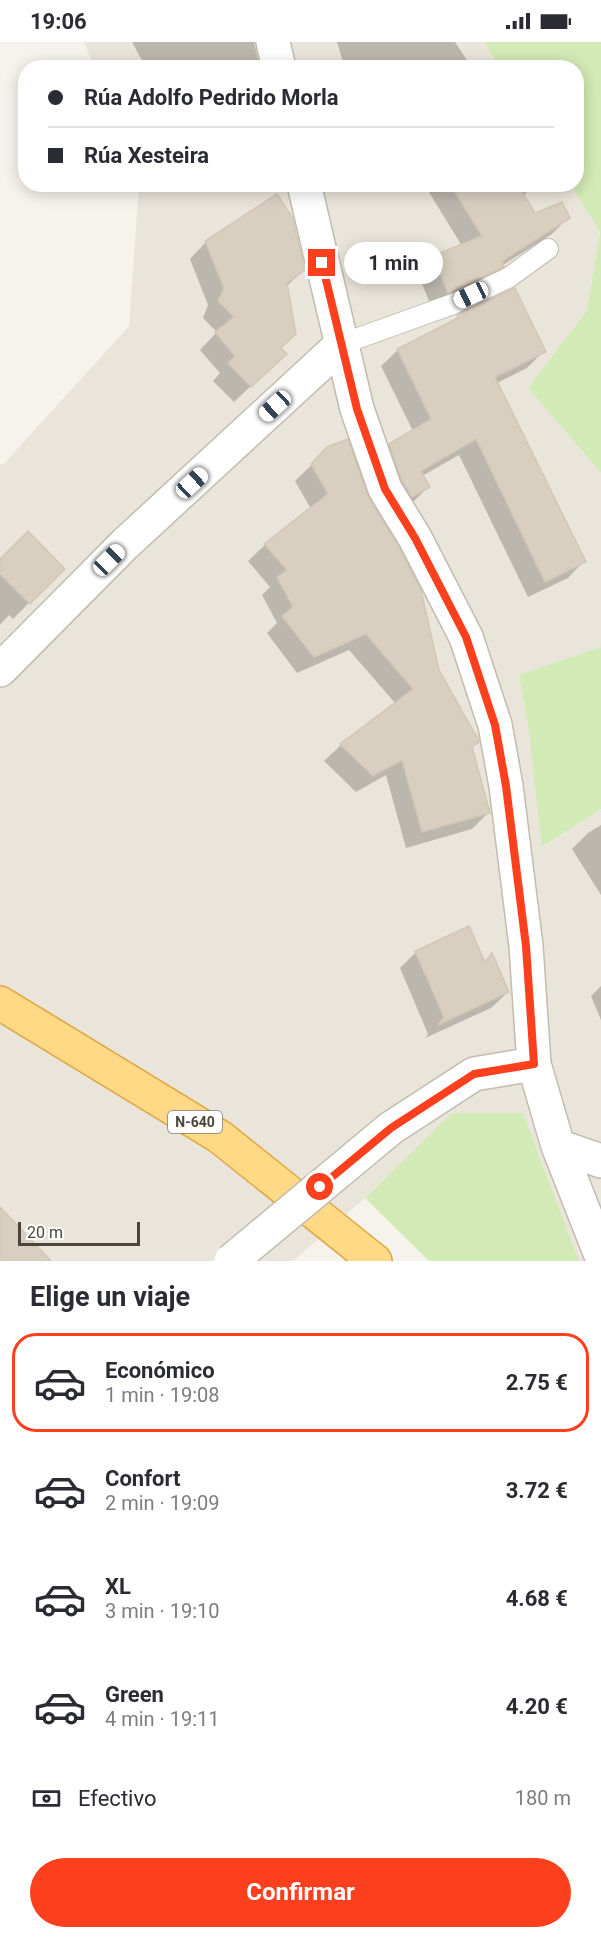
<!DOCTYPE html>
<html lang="es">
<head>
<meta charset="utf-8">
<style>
	:root { --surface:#fff; --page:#f7f7f7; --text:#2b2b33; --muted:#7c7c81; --line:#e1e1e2; --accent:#fc3f1d }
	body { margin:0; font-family:Roboto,sans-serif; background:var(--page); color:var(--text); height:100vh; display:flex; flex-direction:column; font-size:22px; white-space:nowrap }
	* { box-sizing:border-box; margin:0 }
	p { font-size:20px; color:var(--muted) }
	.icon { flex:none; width:33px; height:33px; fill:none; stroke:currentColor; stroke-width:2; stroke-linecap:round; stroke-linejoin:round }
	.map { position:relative; height:1219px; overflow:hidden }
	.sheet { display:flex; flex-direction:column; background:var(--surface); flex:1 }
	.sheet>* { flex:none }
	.hud { position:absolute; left:18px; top:18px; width:566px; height:132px; border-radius:24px; box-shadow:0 3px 15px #0003; display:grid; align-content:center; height:132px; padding:0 30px; background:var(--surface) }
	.scale { position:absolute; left:18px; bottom:15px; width:122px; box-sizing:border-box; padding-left:6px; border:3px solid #4b4439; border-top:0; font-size:16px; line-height:21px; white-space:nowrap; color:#4b4439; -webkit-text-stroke:4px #fff; paint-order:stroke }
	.end { position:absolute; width:27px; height:27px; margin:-14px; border:8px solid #fc3f1d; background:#fff; box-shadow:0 0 0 3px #fff }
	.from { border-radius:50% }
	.bubble { position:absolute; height:42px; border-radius:21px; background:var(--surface); box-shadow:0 3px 15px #0003; font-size:20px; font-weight:700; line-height:42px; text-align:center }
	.car { position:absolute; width:18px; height:36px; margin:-18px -9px; border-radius:8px; box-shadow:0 0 4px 2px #0007; background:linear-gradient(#fff 24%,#345 0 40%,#fff 0 76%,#345 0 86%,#fff 0) }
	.hud b { display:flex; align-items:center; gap:21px; height:57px; font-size:22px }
	.hud b+b { border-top:2px solid var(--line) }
	.hud i { width:15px; height:15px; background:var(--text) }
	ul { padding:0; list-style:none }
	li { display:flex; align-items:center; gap:18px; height:99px; margin:0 12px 9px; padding:0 18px; border:3px solid transparent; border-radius:24px }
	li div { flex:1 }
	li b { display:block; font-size:22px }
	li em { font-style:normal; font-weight:700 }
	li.active { border-color:var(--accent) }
	li>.icon { width:54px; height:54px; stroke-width:1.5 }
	h2 { padding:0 30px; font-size:27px; line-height:72px }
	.pay { display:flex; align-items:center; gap:15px; height:66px; padding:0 30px; font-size:22px }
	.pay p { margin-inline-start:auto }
	.primary-button { display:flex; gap:12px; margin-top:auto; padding:12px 30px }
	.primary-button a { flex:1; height:69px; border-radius:36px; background:var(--accent); color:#fff; font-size:24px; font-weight:700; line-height:69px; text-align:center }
	.status { display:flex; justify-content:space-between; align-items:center; height:42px; padding:0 30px; background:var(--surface); direction:ltr }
	.status svg { height:16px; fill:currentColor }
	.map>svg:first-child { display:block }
	.residential { fill:#eae5da }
	.green { fill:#d2eab5 }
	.shadow { fill:#0003 }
	.building { fill:#d8cfc1; stroke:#d3c7b4; stroke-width:1.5 }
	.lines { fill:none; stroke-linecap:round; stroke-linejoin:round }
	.service-casing { stroke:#c2bbae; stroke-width:22 }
	.minor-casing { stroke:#c2bbae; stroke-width:36 }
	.trunk-casing { stroke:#e0a43c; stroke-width:36 }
	.service { stroke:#fff; stroke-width:20 }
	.minor { stroke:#fff; stroke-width:33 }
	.trunk { stroke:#ffd985; stroke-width:33 }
	.minor-bridge-casing { stroke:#c2bbae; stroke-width:36; stroke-linecap:butt }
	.minor-bridge { stroke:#fff; stroke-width:33 }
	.route { stroke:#fc3f1d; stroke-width:8 }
	.labels { text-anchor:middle; stroke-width:4.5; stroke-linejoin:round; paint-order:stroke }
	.shield { fill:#fff; stroke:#817c74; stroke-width:1.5 }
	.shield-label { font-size:14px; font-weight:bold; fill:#4b4439 }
</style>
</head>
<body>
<div class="status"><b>19:06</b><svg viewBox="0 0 49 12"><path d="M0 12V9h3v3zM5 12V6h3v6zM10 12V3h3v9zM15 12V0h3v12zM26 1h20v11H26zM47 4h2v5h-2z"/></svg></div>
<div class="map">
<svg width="601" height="1219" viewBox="0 0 601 1219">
	<rect width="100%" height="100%" fill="#f6f3ec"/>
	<!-- residential -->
	<path class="residential" d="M 84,0 L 484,0 L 499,25 L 94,25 Z
		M 139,143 L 571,143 L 600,190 L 587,268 L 528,346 L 601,431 L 601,605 L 519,634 L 529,690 L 543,805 L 601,767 L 601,1219 L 579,1219 L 523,1071 L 452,1071 L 365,1156 L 293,1219 L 0,1219 L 0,422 L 3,423 L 129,284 Z"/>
	<!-- green -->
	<path class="green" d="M 484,0 L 601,0 L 601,431 L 528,346 L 587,268 L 600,190 L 571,143 L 576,142 L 576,26 L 499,25 Z
		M 601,605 L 601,767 L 542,805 L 529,690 L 519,633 Z
		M 452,1071 L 523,1071 L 579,1219 L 429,1219 L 365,1156 Z"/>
	<!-- shadow -->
	<path class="shadow" d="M 132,0 L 254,0 L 260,26 L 146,26 Z
		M 337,0 L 455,0 L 472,26 L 345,26 Z
		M 424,142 L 535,142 L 523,154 L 535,173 L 568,176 L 552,192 L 503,223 L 486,240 L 432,266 L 418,232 L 434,216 L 462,204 Z
		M 206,200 L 303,228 L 286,245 L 279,306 L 268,328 L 234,360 L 213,339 L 220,331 L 200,308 L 217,290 L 203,276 L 208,263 L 190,217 Z
		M 458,275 L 544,309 L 527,326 L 497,341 L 584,519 L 568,536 L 528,555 L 459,413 L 422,434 L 428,445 L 412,461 L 373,419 L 390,403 L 413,389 L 381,324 L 398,308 L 452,280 Z
		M 328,407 L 368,457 L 437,629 L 477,700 L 471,707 L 488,771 L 472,787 L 406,806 L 386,733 L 356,750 L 324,719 L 341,703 L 396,662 L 349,608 L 297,631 L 267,591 L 277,581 L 262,553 L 270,545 L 248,519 L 265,503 L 311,467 L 295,439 Z
		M 0,519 L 63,527 L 13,577 L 9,573 L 0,583 Z
		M 601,783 L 601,853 L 572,807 L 588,791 Z
		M 416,910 L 484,921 L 508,950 L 491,966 L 425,996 L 428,992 L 400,926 Z
		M 601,944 L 601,978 L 591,954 Z"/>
	<!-- building -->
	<path class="building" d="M 450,142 L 517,142 L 535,171 L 562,160 L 570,176 L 502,219 L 504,224 L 502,226 L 448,251 L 433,214 L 482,194 Z
		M 277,152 L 292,175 L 305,228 L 287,241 L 296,292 L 281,306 L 287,312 L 251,345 L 228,321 L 235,314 L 215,290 L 234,275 L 218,259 L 224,246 L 205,199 Z
		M 515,246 L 546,310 L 495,335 L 586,520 L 545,540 L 476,397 L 421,429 L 430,445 L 412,455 L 402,439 L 389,402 L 431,377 L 397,307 L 458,276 L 457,273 Z
		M 348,397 L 369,457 L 399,505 L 421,548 L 439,628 L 478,697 L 479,700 L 472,705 L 490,771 L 422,790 L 402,718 L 373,734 L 340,702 L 413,647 L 366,592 L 314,615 L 282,574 L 293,565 L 277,535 L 287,528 L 264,502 L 328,452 L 311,422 L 327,405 Z
		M 28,489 L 65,527 L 30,562 L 0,532 L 0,517 Z
		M 469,884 L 485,920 L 492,911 L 509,950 L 438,983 L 444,975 L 415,909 Z
		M 0,1165 L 51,1219 L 0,1219 Z"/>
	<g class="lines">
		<defs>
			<path id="service" d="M 342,302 L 453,262 L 508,236 L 548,207"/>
			<path id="minor" d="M 273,0 L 279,26
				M 304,142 L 357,367 L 385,447 L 415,496 L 466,595 L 495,683 L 506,744 L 526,904 L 534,1022 L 558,1104 L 601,1119
				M 0,628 L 125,502 L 342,302
				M 391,1086 L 474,1032 L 534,1022
				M 558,1104 L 601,1213"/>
			<path id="trunk" d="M 0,961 L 220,1095 L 375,1219"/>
		</defs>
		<!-- service casing -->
		<use href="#service" class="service-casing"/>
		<!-- minor casing -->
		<use href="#minor" class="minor-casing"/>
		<!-- trunk casing -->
		<use href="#trunk" class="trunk-casing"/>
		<!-- service -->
		<use href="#service" class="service"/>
		<!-- minor -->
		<use href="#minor" class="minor"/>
		<!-- trunk -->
		<use href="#trunk" class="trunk"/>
		<defs>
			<path id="minor-bridge" d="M 231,1219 L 391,1086"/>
		</defs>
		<!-- minor-bridge casing -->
		<use href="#minor-bridge" class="minor-bridge-casing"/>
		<!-- minor-bridge -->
		<use href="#minor-bridge" class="minor-bridge"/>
	</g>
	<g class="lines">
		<!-- route -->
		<path class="route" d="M 320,1145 L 391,1086 L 474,1032 L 534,1022 L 526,904 L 506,744 L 495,683 L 466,595 L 415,496 L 385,447 L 357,367 L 322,221"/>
	</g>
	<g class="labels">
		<!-- shield labels -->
		<rect class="shield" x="168" y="1069" width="54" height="22" rx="4.5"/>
		<g class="shield-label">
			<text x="195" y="1085">N-640</text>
		</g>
	</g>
</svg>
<div class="scale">20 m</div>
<i class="end from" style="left:320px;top:1145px"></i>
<i class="end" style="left:322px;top:221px"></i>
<div class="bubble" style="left:344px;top:200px;width:99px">1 min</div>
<i class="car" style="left:471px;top:253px;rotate:245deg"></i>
<i class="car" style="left:275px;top:364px;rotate:227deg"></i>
<i class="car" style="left:192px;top:441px;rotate:47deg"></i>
<i class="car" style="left:109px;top:518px;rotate:45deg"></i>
<div class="hud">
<b><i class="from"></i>Rúa Adolfo Pedrido Morla</b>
<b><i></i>Rúa Xesteira</b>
</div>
</div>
<section class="sheet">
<h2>Elige un viaje</h2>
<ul>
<li class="active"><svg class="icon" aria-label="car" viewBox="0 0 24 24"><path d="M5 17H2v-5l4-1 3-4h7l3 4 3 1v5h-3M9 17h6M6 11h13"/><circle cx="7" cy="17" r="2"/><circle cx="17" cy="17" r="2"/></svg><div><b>Económico</b><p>1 min · 19:08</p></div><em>2.75 €</em></li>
<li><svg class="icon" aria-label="car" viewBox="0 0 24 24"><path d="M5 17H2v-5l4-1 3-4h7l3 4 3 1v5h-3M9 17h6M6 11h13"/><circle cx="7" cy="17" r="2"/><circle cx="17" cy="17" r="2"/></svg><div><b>Confort</b><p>2 min · 19:09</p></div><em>3.72 €</em></li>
<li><svg class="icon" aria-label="car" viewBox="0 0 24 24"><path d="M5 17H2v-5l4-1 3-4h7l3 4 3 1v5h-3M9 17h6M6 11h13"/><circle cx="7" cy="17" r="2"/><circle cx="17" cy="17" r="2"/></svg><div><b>XL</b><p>3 min · 19:10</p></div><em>4.68 €</em></li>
<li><svg class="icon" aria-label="car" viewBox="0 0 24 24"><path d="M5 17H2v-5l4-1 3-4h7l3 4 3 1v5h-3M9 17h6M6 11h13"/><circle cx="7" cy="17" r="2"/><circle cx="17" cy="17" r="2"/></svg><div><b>Green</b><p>4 min · 19:11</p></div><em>4.20 €</em></li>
</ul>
<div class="pay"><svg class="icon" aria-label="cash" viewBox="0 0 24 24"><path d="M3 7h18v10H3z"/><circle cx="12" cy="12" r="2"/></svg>Efectivo<p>180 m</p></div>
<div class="primary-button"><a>Confirmar</a></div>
</section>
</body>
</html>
